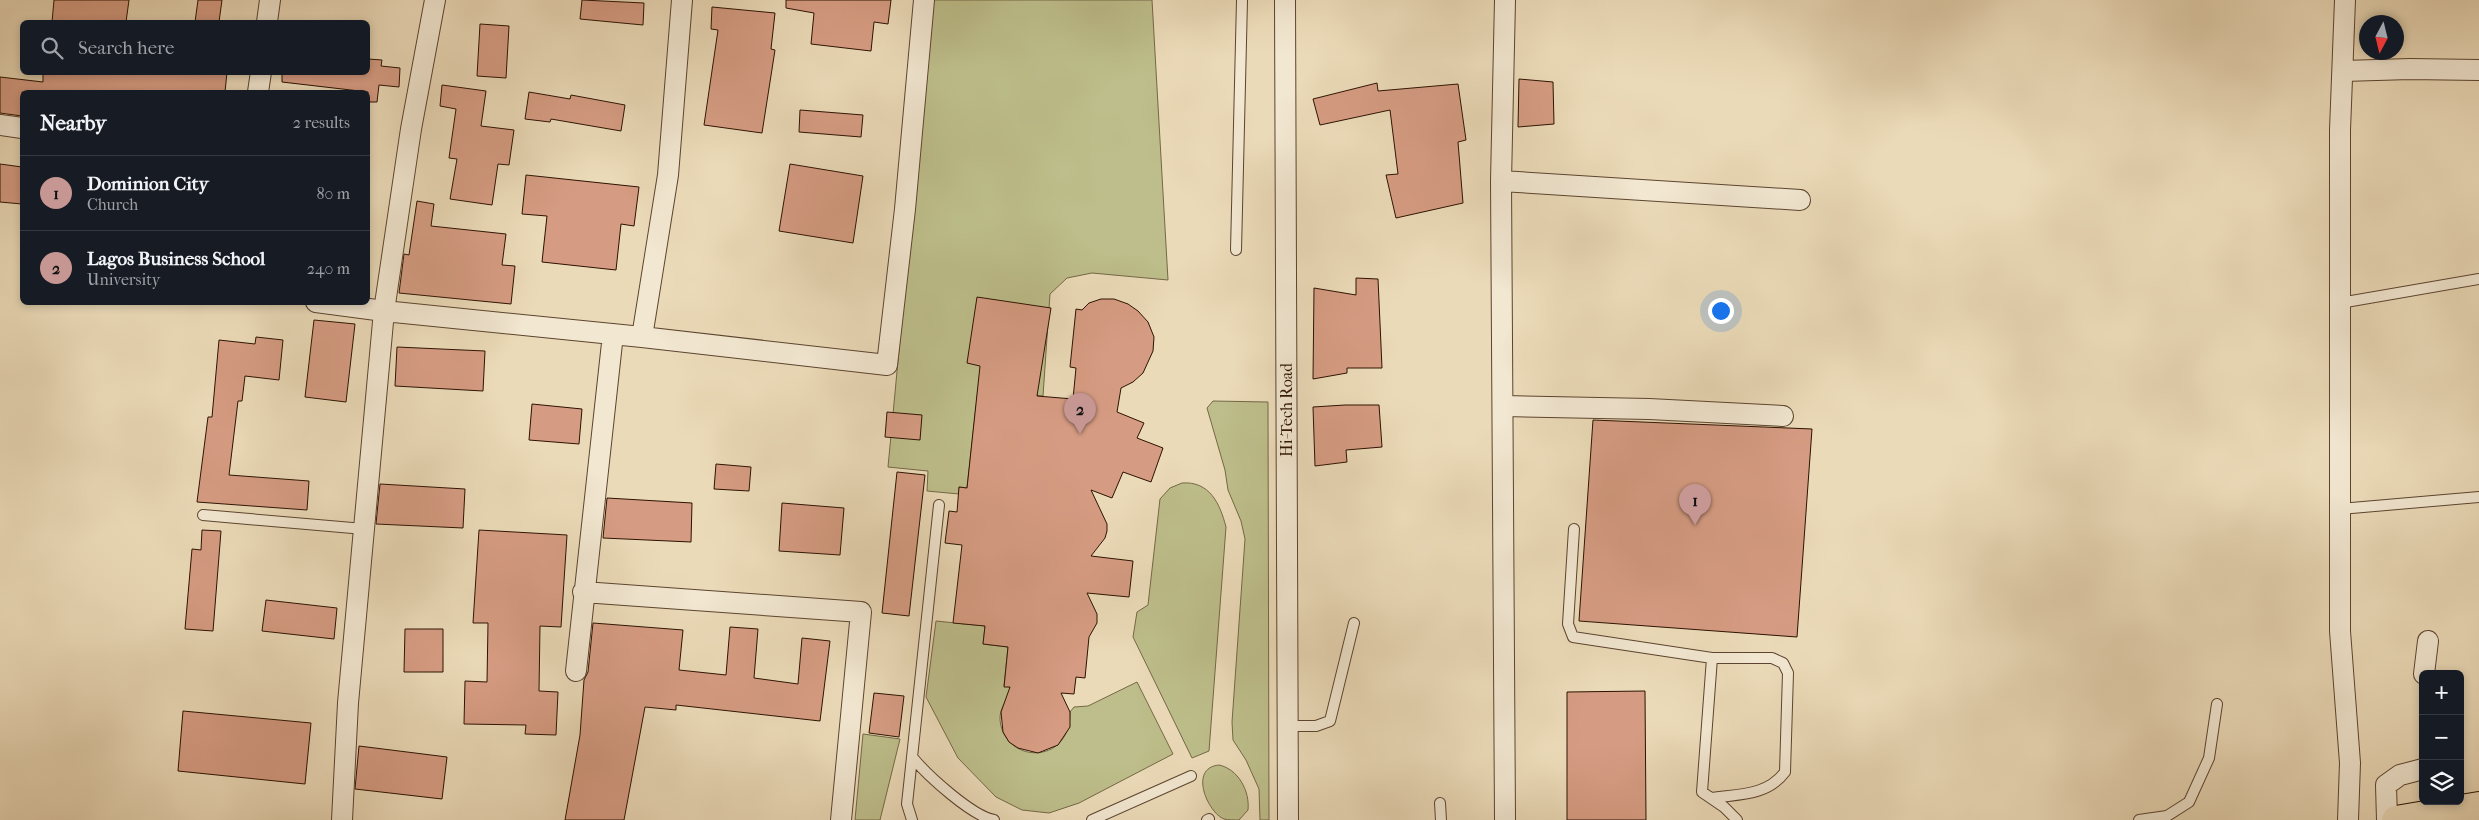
<!DOCTYPE html>
<meta charset="utf-8">
<style>
body{margin:0;font-family:"IM FELL French Canon",serif;background:#242831;color:#f1f3f6}
.controls{position:absolute;right:15px;bottom:15px;display:grid;overflow:hidden;border-radius:8px;box-shadow:0 2px 8px #0003}
.controls button{width:45px;height:45px;display:grid;place-items:center;padding:0;border:0;border-bottom:1px solid #363941;background:#171b24;color:#f1f3f6;font:25px sans-serif}
.compass{position:absolute;left:2359px;top:15px;width:45px;height:45px;border-radius:50%;background:#171b24;box-shadow:0 2px 8px #0003;rotate:187deg}
.you{position:absolute;left:1720px;top:310px;width:18px;height:18px;margin:-12px;border:4px solid #fff;border-radius:50%;background:#1a73e8;box-shadow:0 0 0 8px #1a73e833}
.badge{display:grid;place-items:center;width:32px;height:32px;border-radius:50%;background:#c59692;color:#111;font-size:16px;font-weight:700}
.pin{position:absolute;translate:-50% -41px;filter:drop-shadow(0 1px 2px #0008)}
.pin::after{content:'';position:absolute;top:26px;width:18px;height:15px;background:inherit;clip-path:polygon(0 0,100% 0,50% 100%)}
.list{margin:0;padding:0;list-style:none}
h2{display:flex;justify-content:space-between;align-items:center;height:65px;margin:0;padding:0 20px;font-size:21px}
h2 small{font-size:16px;font-weight:400;color:#9ea1a6}
.list li{display:grid;grid-template-columns:32px 1fr auto;gap:15px;align-items:center;box-sizing:border-box;height:75px;padding:0 20px;border-top:1px solid #363941}
.list b{display:block;font-size:19px;white-space:nowrap}
.list p{margin:0;font-size:16px;white-space:nowrap;color:#9ea1a6}
.list em{font-size:16px;font-style:normal;color:#9ea1a6}
.icon{flex:none;width:28px;height:28px;fill:none;stroke:currentColor;stroke-width:2;stroke-linecap:round;stroke-linejoin:round}
.map{position:relative;flex:none;width:2479px;height:820px;overflow:hidden}
.search{position:absolute;background:#171b24;box-shadow:0 2px 8px #0003;left:20px;top:20px;width:350px;height:55px;display:flex;align-items:center;gap:12px;box-sizing:border-box;padding:0 18px;border-radius:8px;color:#9ea1a6;font-size:19px}
.panel{position:absolute;background:#171b24;box-shadow:0 2px 8px #0003;left:20px;top:90px;width:350px;height:215px;border-radius:8px}
.map>svg:first-child{display:block}
.green{fill:#bdbe8b;stroke:#746846}
.building{fill:#d69c83;stroke:#2c1201}
.lines{fill:none;stroke-linecap:round;stroke-linejoin:round}
.service-casing{stroke:#5c442f;stroke-width:12}
.minor-casing{stroke:#5c442f;stroke-width:22}
.trunk-casing{stroke:#2c1201;stroke-width:30}
.service{stroke:#f2e7d1;stroke-width:10}
.minor{stroke:#f2e7d1;stroke-width:20}
.trunk{stroke:#ebdab8;stroke-width:28}
.labels{text-anchor:middle;dominant-baseline:central;stroke-width:5;stroke-linejoin:round;paint-order:stroke}
.street-label{font-size:16px;fill:#2c1201;stroke:#f2e7d1}
</style>
<div class="map">
<svg width="2479" height="820" viewBox="0 0 2479 820">
<rect width="100%" height="100%" fill="#ebdab8"/>
<filter id="stains"><feTurbulence type="fractalNoise" baseFrequency=".004" numOctaves="4"/><feColorMatrix values="0 0 0 0 .2 0 0 0 0 .09 0 0 0 0 .02 0 0 0 .5 -.17"/></filter>
<radialGradient id="worn" r=".72"><stop offset=".6" stop-color="#630" stop-opacity="0"/><stop offset="1" stop-color="#630" stop-opacity=".3"/></radialGradient>
<path class="green" d="M932 0H1152L1168 280 1092 273 1067 278 1050 294 1043 396 978 389 967 488 959 487V494L927 491 928 471 888 467Z
M1213 401 1268 402 1269 820H1260L1259 789 1246 760 1233 740 1232 722 1245 539 1241 521 1228 490 1225 470 1207 408Z
M1182 483C1210 481 1220 504 1226 527L1209 751 1192 758 1133 637 1137 612 1148 605 1160 499 1170 488Z
M936 621 985 626 983 644 1008 647 1004 686 1010 687C1009 699 999 708 1000 720 1004 764 1071 766 1070 712L1074 707 1088 706 1137 682 1173 754 1079 803 1049 813 1022 810 996 797 958 758 926 697Z
M863 734 900 739 880 820H855Z
M1219 765C1238 769 1250 791 1248 810L1239 820C1235 820 1228 820 1224 819 1208 813 1188 768 1219 765Z"/>
<path class="building" d="M54 0H129L126 22H52Z
M198 0H222L219 22H195Z
M582 0 644 3 643 25 580 19Z
M786 0H891L888 24 874 22 871 51 811 44 814 13 786 8Z
M712 7 775 13 771 49 775 50 762 133 704 125 718 30 711 29Z
M480 24 509 26 506 78 477 76Z
M368 59 382 60 381 66 400 68 399 87 379 85 377 102H368V92L282 82V72H368Z
M43 72H227L225 92H22V116L0 113V77L43 82Z
M1519 79 1553 82 1554 124 1518 127Z
M1377 83 1378 91 1458 84 1466 140 1458 142 1463 203 1396 218 1386 175 1398 174 1390 110 1320 125 1313 99Z
M442 85 486 91 481 126 514 130 509 165 498 164 492 205 450 199 457 159 449 158 456 109 440 106Z
M529 92 570 99 571 95 625 105 621 131 551 119 550 122 525 119Z
M800 110 863 115 861 137 799 132Z
M0 164 22 167V204L0 202Z
M790 164 863 176 853 243 779 231Z
M526 175 639 187 634 226 621 224 616 270 542 262 547 216 522 214Z
M417 201 434 204 431 226 506 234 502 265 515 266 511 304 399 293 404 254 409 255Z
M1356 278 1378 279 1382 368H1347V373L1313 379 1314 288 1356 295Z
M977 297 1051 308 1037 396 1073 399 1076 368 1070 367 1076 309 1082 310 1089 303 1101 299H1114L1128 304 1138 311 1148 322 1154 337 1153 351 1143 373 1133 382 1121 388 1117 412 1144 423 1137 438 1163 448 1151 482 1123 472 1112 498 1091 490 1107 524V531L1105 538 1091 556 1133 561 1129 597 1087 593 1097 614V623L1089 637 1085 678 1076 677 1074 694 1061 693 1070 712V727L1058 745 1038 753 1018 748 1009 742 1003 732 1001 712 1010 687H1004L1008 647 983 644 985 626 953 623 962 545 945 543 949 511 957 512 959 487 967 488 980 366 967 363Z
M314 320 355 324 346 402 305 397Z
M256 337 283 340 279 380 245 376 242 401H238L229 475 309 481 307 510 197 502 208 417H212L219 340 255 344Z
M397 347 485 351 483 391 395 386Z
M532 404 582 409 579 444 529 440Z
M1345 405H1379L1382 447 1346 450 1347 462 1315 466 1313 407Z
M887 412 922 415 920 440 885 437Z
M1593 420 1812 429 1797 637 1579 621Z
M716 464 751 467 749 491 714 489Z
M897 472 925 475 909 616 882 613Z
M380 484 465 489 463 528 376 524Z
M607 498 692 503 691 542 603 538Z
M782 503 844 508 840 555 779 551Z
M202 530 221 531 213 631 185 629 192 549 201 550Z
M479 530 567 535 561 627 540 626 539 691 558 692 556 735 525 734 526 725 464 724 465 681 487 682 488 623H473Z
M266 600 337 608 334 639 262 631Z
M593 623 683 630 679 670 726 675 730 627 758 629 754 678 798 684 802 638 830 641 820 721 676 705V710L645 707 624 820H565L580 735 584 680 588 672Z
M405 629H443V672H404Z
M1645 691 1646 820H1567V692Z
M874 693 904 696 899 737 869 733Z
M183 711 311 723 305 784 178 771Z
M359 746 447 757 442 799 355 789Z"/>
<g class="lines">
<g class="service-casing">
<path id="service" d="M1236 250 1242 0
M2340 303 2479 279
M2340 509 2479 497
M203 515 364 529
M1574 529 1568 624 1573 637 1712 658
M1288 726H1316L1330 721 1354 623
M913 758C928 776 972 816 994 820
M1711 798C1739 794 1767 796 1785 772L1788 673 1783 663 1772 658H1712L1702 792 1724 807 1737 820
M1440 803 1441 820
M912 820 907 804 939 505
M1092 820 1191 776
M1207 820 1209 819
M2139 820 2167 816 2189 802 2209 758 2217 704"/>
</g>
<g class="minor-casing">
<path id="minor" d="M1285 0 1288 820
M1505 0 1501 181 1505 820
M2345 0 2340 130V631L2350 763 2348 820
M267 22 270 0
M2343 71 2410 69 2479 70
M258 92 261 72
M0 125 22 128
M1501 181 1800 200
M316 302 384 311 642 337 887 365 905 209 924 0
M642 337 668 175 682 0
M1504 406 1649 409 1783 416
M583 592 861 612 841 820
M576 671 613 334
M2424 674 2428 641
M342 820 348 703 384 311 411 129 435 0
M2387 820 2386 785 2400 775 2423 769"/>
</g>
<g class="trunk-casing">
<path id="trunk" d="M2396 820 2479 806"/>
</g>
<use href="#service" class="service"/>
<use href="#minor" class="minor"/>
<use href="#trunk" class="trunk"/>
</g>
<g class="labels">
<g class="street-label">
<text transform="translate(1286 410) rotate(-90)">Hi-Tech Road</text>
</g>
</g>
<rect width="100%" height="100%" filter="url(#stains)"/>
<rect width="100%" height="100%" fill="url(#worn)"/>
</svg>
<div class="controls">
<button>+</button>
<button>−</button>
<button><svg class="icon" aria-label="layers" viewBox="0 0 24 24"><path d="M12 4l9 5-9 5-9-5zM3 14l9 5 9-5"/></svg></button>
</div>
<svg class="compass" viewBox="-18 -18 36 36"><path d="M0-13l5 13h-10z" fill="#e53935"/><path d="M0 13l5-13h-10z" fill="#9ea1a6"/></svg>
<div class="you"></div>
<div class="pin badge" style="left:1695px;top:525px">1</div>
<div class="pin badge" style="left:1080px;top:434px">2</div>
<div class="search"><svg class="icon" aria-label="search" viewBox="0 0 24 24"><circle cx="10" cy="10" r="6"/><path d="M15 15l6 6"/></svg>Search here</div>
<section class="panel">
<h2>Nearby<small>2 results</small></h2>
<ul class="list">
<li><span class="badge">1</span><div><b>Dominion City</b><p>Church</p></div><em>80 m</em></li>
<li><span class="badge">2</span><div><b>Lagos Business School</b><p>University</p></div><em>240 m</em></li>
</ul>
</section>
</div>
